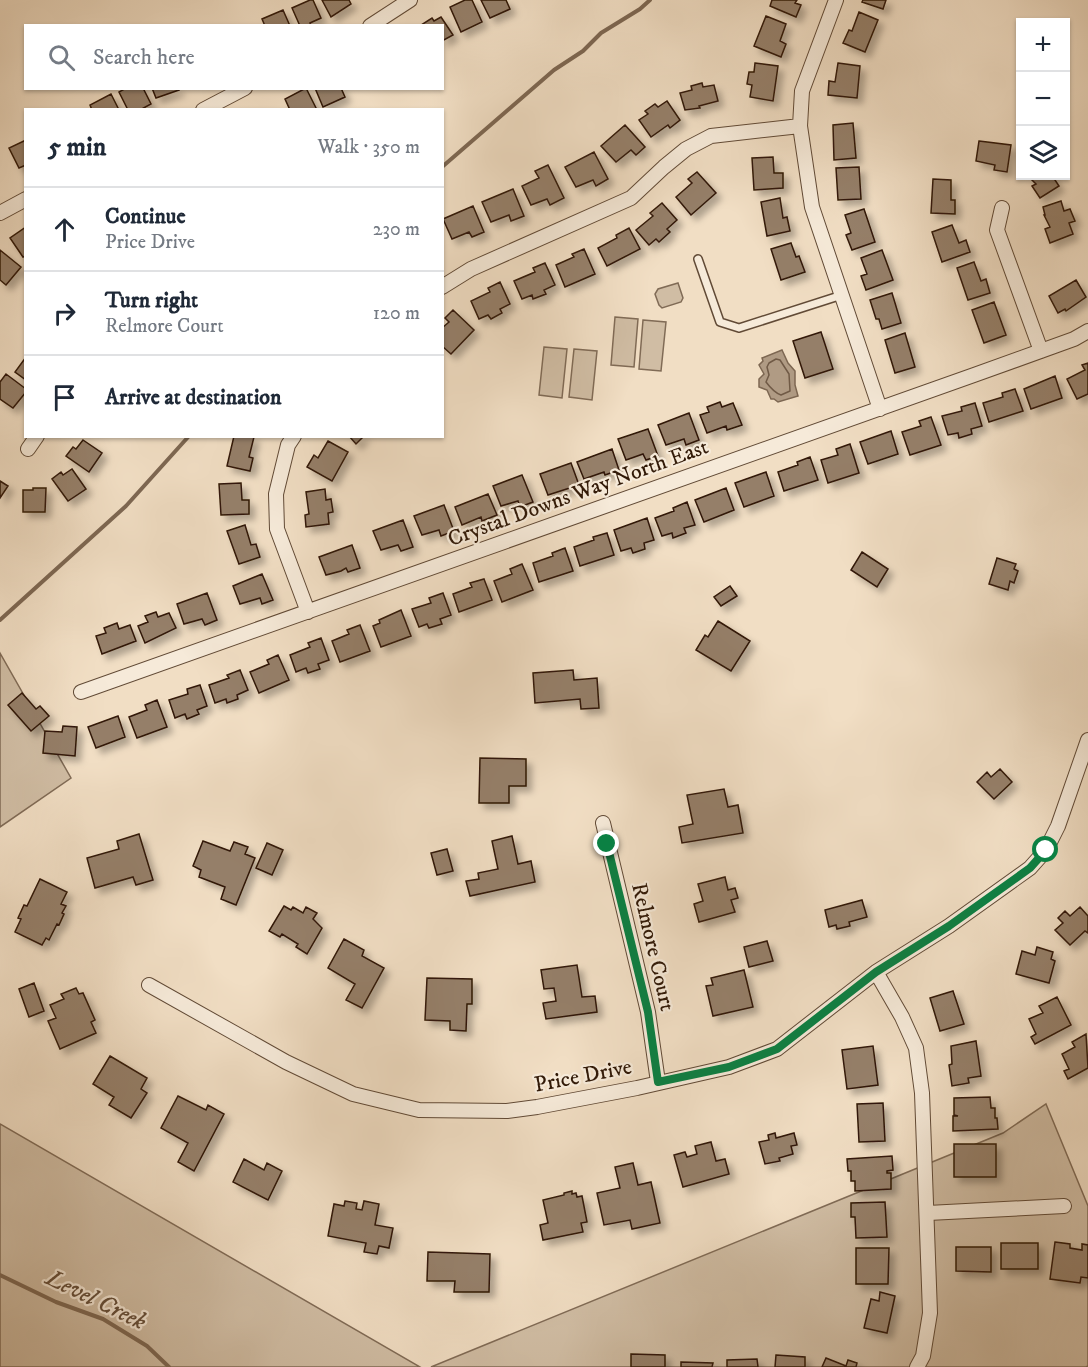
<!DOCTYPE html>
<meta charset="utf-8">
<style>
body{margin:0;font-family:"IM FELL DW Pica",serif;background:#f6f6f7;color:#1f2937}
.controls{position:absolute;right:18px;top:18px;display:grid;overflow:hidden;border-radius:0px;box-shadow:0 2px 4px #0004}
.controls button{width:54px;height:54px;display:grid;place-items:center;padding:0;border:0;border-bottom:2px solid #e0e1e3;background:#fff;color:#1f2937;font:30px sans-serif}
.stop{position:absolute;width:18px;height:18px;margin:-14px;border:4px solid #0b8043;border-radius:50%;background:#fff}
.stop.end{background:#0b8043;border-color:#fff;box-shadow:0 2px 6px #0008}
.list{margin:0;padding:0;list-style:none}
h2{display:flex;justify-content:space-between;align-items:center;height:78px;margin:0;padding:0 24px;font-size:26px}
h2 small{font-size:20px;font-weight:400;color:#747a83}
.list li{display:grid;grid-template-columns:39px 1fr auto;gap:18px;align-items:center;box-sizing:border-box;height:84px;padding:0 24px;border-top:2px solid #e0e1e3}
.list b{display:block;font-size:22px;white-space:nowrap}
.list p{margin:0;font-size:20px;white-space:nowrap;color:#747a83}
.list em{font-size:20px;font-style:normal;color:#747a83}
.icon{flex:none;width:33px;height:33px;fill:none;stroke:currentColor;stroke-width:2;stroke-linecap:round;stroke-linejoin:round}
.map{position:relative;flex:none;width:1088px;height:1367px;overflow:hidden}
.search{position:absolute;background:#fff;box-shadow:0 2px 4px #0004;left:24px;top:24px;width:420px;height:66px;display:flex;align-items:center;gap:15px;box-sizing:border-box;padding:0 21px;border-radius:0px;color:#747a83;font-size:22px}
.panel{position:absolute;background:#fff;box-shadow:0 2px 4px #0004;left:24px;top:108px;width:420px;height:330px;border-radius:0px}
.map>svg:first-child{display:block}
.green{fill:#d0bda4;stroke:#806b56;stroke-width:1.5}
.water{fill:#b09b84;stroke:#7d6752;stroke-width:1.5}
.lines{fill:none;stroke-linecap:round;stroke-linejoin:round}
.shore{stroke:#705a46;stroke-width:1.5}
.stream{stroke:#7d6752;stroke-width:4}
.building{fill:#957f69;stroke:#311907;stroke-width:1.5;filter:url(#shadow)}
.lane-casing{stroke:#614a36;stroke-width:10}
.street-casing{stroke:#614a36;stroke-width:16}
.lane{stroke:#f6ead9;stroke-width:7}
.street{stroke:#f6ead9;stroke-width:14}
.route{stroke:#0b8043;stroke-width:8}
.labels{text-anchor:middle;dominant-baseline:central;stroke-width:4.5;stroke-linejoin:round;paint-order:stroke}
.street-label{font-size:22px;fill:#311907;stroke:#f6ead9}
.water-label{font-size:24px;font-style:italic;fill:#644d39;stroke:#f6ead9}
</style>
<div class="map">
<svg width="1088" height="1367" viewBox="0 0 1088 1367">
<defs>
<filter id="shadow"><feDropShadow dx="5.5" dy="5.5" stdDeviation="3" flood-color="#0004"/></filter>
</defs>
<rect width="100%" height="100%" fill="#f1dec4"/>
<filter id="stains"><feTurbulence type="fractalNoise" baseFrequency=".00333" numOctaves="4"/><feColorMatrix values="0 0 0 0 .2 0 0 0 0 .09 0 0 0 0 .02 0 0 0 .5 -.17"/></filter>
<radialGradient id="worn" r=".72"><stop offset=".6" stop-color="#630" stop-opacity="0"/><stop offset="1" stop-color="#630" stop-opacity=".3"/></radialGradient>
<path class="green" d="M678 283 683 298 681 302 662 308 659 305 655 294 658 289Z
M615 317 638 319 634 367 611 365Z
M643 320 666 322 661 371 639 369Z
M544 347 567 349 562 398 539 395Z
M574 349 597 351 592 400 569 397Z
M0 653 71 778 0 827Z
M1046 1104 1088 1206V1366L1086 1367H431L1003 1133Z
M0 1124 420 1367H0Z"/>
<path class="water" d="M782 350 788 363 795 371V385L798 396 778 402 774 399H771L767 390 759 387V379L764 374 759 365 763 361 762 358Z"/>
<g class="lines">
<path class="shore" d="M776 359 780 360 789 374 790 391 781 395C775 393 769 386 766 382L769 375 767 367 769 363Z"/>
<path class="stream" d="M442 167 554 70 583 51 601 33 640 9 650 0
M0 620 126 506 189 436
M0 1275 56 1302 103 1319 147 1346 169 1367"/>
</g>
<path class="building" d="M310 0H313L321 18 310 23 311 26H300L292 8Z
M322 0H349L351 4 331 17Z
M465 0H472L482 22 461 32 450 7Z
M481 0H506L510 9 490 18Z
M772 0H797L795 3 801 5 796 17 770 6Z
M863 0H886L883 9 862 2Z
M283 10 290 26H265L262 19Z
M859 12 878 20 865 52 843 43 849 30 852 31Z
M766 16 786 24 780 41 786 44 781 57 754 46Z
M441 17 453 35 442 41V26L421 25 432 18 434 21Z
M755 63 778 66 773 101 750 97 752 85 747 84 749 72H754Z
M838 63 860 66 857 98 828 95 829 81 835 82Z
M702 83 703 87 714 85 718 101 699 106 700 108 685 110 680 93 692 90 691 86Z
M126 88H143L151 104 140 110H128L119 92Z
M152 88H178L179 90 156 98Z
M306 88 317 110H290L285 99Z
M315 88H341L345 97 323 107Z
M111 94 119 110H92L90 105Z
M667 101 680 120 670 128 668 125 651 137 639 120 648 114 645 111 655 104 658 107Z
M853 123 856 158 834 160 833 125Z
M625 125 645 147 636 155 631 150 616 162 601 146Z
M26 140V165L19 168 9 148Z
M979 141 1011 145 1007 172 994 170 995 165 976 161Z
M594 152 608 179 596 186 593 180 576 187 565 167Z
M773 157 774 173H783V188L754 190 752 158Z
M548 165 564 198 550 205 547 199 531 205 522 186 539 178 535 171Z
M859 167 861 199 838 200 836 168Z
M697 172 716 193 691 215 676 197 692 183 688 179Z
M1028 176H1055L1053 177 1059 186 1040 198 1032 186 1036 184Z
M933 179 951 180V200H955V214L931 213Z
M513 189 524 216 511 221 509 215 491 222 482 202Z
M780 198 783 218 787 217 790 231 767 236 761 202Z
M1061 201 1064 211 1070 209 1075 221 1069 223 1073 234 1050 243 1045 229 1050 227 1044 215H1045L1043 207Z
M662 203 677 220 667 229 670 232 659 242 656 239 649 245 636 230 653 216 650 213Z
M473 206 484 232 472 237 469 232 452 239 443 219Z
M864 209 875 242 852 250 846 235 851 233 845 215Z
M952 225 959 243 966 240 970 252 942 262 932 232Z
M26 227V256L23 257 10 238Z
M629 228 640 249 607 266 598 248 617 238 616 235Z
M791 243 796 257 799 256 805 272 781 280 771 249Z
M584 249 595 274 565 287 556 265 574 257 572 254Z
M0 250 21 267 6 285 0 280Z
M882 250 893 280 866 290 861 276 867 274 861 258Z
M974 262 981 281 986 279 990 293 968 300 957 268Z
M545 263 555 285 544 290 546 294 533 299 532 295 522 299 514 281 535 272 533 268Z
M1076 280 1086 297 1066 311 1065 309 1058 313 1049 296Z
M500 282 510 304 500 309 502 313 491 319 488 315 479 319 471 301 490 292 488 288Z
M892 293 901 323 882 329 879 319H876L870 300Z
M994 302 1006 335 984 343 972 310Z
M453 310 474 330 451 354 442 346V328L449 322 445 318Z
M821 332 833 369 805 378 793 341Z
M905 333 915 367 895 373 885 340Z
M26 357V380L15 372Z
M1088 363V394L1077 399 1067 379 1085 370 1082 365Z
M6 374 26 389V392L13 408 0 399V382Z
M1055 376 1062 398 1031 409 1024 389Z
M1015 389 1023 411 989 422 983 403 1003 397 1002 393Z
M720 402 722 407 733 403 742 425 727 430 726 426 707 433 700 415 709 412 707 407Z
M975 403 982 426 971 429 972 434 959 438 958 433 948 435 942 416 962 411 961 407Z
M689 413 699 440 686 445 684 439 666 445 658 425Z
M931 417 941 445 910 455 902 432 921 426 919 421Z
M648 429 658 456 646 460 643 454 626 460 618 439Z
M891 431 898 454 868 464 860 442Z
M234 436 254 437 249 457 253 458 250 471 227 466Z
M349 436H364L356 444Z
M83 440 102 453 89 472 66 456 73 447 76 449Z
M328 441 348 452 332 481 307 467 314 455 318 458Z
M850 444 859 473 828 483 821 460 838 455 836 449Z
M612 449 619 470 605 475 604 472 584 479 577 462Z
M810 457 818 480 784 491 778 472 798 465 797 462Z
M571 463 579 485 548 495 540 474Z
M72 469 86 489 68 501 52 479 61 472 63 475Z
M766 472 774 496 744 507 735 483Z
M522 475 533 502 520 507 518 501 501 506 493 486Z
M0 481 8 486 0 498Z
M241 483 242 500H249V514L221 515 219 484Z
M33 488H46L45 512H23V490H33Z
M726 488 734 510 704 522 695 500Z
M325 489 326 500 331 499 333 512 328 513 329 524 306 527 305 515 309 514 306 492Z
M488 494 497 515 482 521 481 517 462 525 455 507Z
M687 502 695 525 684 528 686 533 673 538 672 533 662 536 655 518 674 511 673 508Z
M444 505 454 531 441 536 439 530 422 535 414 516Z
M647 518 654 540 644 543 645 549 633 553 631 548 621 551 614 530Z
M403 520 413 547 401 551 398 545 381 550 373 531Z
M245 525 251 545 256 544 260 557 239 564 227 531Z
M607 533 614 555 580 566 574 547 594 540 593 537Z
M352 545 360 568 348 572 346 568 341 571 326 575 319 557Z
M565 548 573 571 539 582 533 563 553 556 552 553Z
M862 552 888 569 877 587 851 570Z
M997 558 1016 564 1014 569 1018 571 1014 583 1010 581 1008 590 989 584Z
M522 564 533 590 502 602 494 581 512 574 510 569Z
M262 574 273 600 262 604 260 598 240 604 233 586Z
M484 579 492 600 459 612 453 594 472 587 470 583Z
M730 586 737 596 721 606 714 597Z
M207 593 217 620 205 625 202 619 184 624 177 604Z
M443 593 451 615 440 619 442 624 429 628 427 624 419 627 412 609 431 603 429 598Z
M401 610 411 636 381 647 373 626 380 623 379 620Z
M156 612 158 617 169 613 176 628 145 643 138 626 148 622 145 616Z
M718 621 750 641 731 671 696 650 705 635 708 637Z
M117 623 119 629 130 625 136 641 102 654 96 636 106 633 104 628Z
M360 625 370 651 340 662 332 641 349 634 347 630Z
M321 638 329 660 318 664 320 669 308 673 306 668 296 672 290 655 310 647 308 643Z
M278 655 289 680 259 693 250 672 269 664 267 660Z
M240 670 248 690 237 695 238 699 227 703 226 699 215 703 209 685 229 678 227 675Z
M573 670 574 680 597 678 599 708 581 709 580 699 535 703 533 673Z
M200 685 207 706 197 710 199 714 187 719 185 714 175 718 169 700 188 694 187 689Z
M22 693 36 709 40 706 49 716 31 731 8 705Z
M157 700 167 727 137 738 129 717 147 710 145 705Z
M118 716 125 737 96 748 88 727Z
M63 726 77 727 75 756 43 753 45 731 62 732Z
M480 758 526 759V786H509V803H479Z
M1000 769 1012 782 994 799 977 782 987 772 991 777Z
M724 789 728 807 738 805 743 833 682 843 679 827 693 824 687 795Z
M139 834 153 880 136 885 133 877 95 888 87 858 119 849 117 841Z
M512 836 518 864 531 861 535 882 470 896 466 881 479 879 478 873 498 869 492 841Z
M203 841 230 851 234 842 248 847 245 854 255 858 236 905 221 899 225 887 199 877 201 870 193 866Z
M267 843 283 850 272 875 256 868Z
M447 849 453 871 437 875 431 853Z
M725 877 728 890 735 888 738 898 731 900 735 912 699 922 694 904 703 901 698 884Z
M40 879 67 892 61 904 66 906 62 913 64 914 59 925 57 924 49 940 46 938 42 945 15 932 21 919 18 918 24 905 27 906Z
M862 900 867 917 849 922 850 926 837 929 836 925 829 927 825 910Z
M284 906 291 910 293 907 303 913 306 907 317 913 313 919 322 928 307 954 296 947 298 944 282 934 280 937 269 931Z
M1080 907 1088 916V933L1085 931 1070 945 1055 930 1063 923 1058 918 1065 911 1070 916Z
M344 939 364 950 362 956 384 968 362 1008 346 1000 355 984 328 968Z
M767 941 773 961 749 967 744 947Z
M1037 947 1053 952 1051 959 1055 961 1049 983 1016 974 1022 951 1035 955Z
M577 965 582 997 595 996 597 1012 546 1019 543 1003 556 1001 554 988 544 989 541 970Z
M744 970 753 1007 713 1016 706 986 713 985 711 978Z
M427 978 472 979V1004H467L466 1031 450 1030V1021L425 1020Z
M34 983 44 1011 29 1017 19 989Z
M76 988 79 994 83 993 95 1020 91 1022 96 1033 60 1049 48 1021 56 1018 50 1005 64 999 61 994Z
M953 991 964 1024 940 1031 930 998Z
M1057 997 1071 1025 1035 1044 1031 1037 1036 1034 1029 1019 1043 1013 1039 1006Z
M1086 1034 1088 1068 1068 1079 1064 1071 1069 1069 1062 1054 1075 1047 1072 1042Z
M976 1041 981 1076 968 1078 969 1083 952 1086 949 1065 952 1064 951 1046Z
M873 1046 878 1085 847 1089 842 1050Z
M110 1056 147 1078 141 1089 147 1093 131 1118 109 1105 114 1097 93 1084Z
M178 1096 206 1110 208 1105 224 1114 194 1171 178 1162 188 1143 161 1128Z
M990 1097 991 1108H995V1118H997L998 1129 953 1131V1116H958L954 1115V1098Z
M883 1103 885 1141 859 1142 857 1104Z
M775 1133 776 1138 794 1133 797 1145 791 1146 793 1154 779 1158 780 1161 765 1164 759 1142 769 1140 768 1135Z
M711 1142 716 1161 725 1159 729 1174 683 1187 674 1155 685 1152 687 1157 697 1154 695 1146Z
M954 1144H996V1177H954Z
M892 1156 893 1170 887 1171V1173H891V1189L855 1191V1181H851V1171H848L847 1159Z
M244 1159 264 1170 267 1163 282 1171 268 1200 233 1182Z
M633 1163 638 1185 651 1182 660 1223 632 1229 630 1220 604 1225 597 1193 620 1188 615 1167Z
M572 1191V1194L576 1193 577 1197 582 1196 587 1222 581 1223 583 1232 543 1240 540 1225 548 1223 543 1200 564 1195V1193Z
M345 1201 357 1203 356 1209 362 1210 364 1201 379 1204 375 1225 393 1228 389 1248 379 1246 377 1254 364 1252 366 1243 328 1236 334 1204 344 1206Z
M885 1202 887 1237 856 1238 855 1217H851V1203Z
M1055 1242 1070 1244V1248L1082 1250V1244L1088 1245V1278L1081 1277 1080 1283 1050 1279Z
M1001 1243H1038V1269H1001Z
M956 1247H991V1272L956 1271Z
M856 1248H889L888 1284H856Z
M428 1252 490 1254 489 1292H454L455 1281H427Z
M880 1292 895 1296 887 1333 864 1328 871 1299 879 1301Z
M631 1354 665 1355V1367H631Z
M776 1355 805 1357V1367H775Z
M826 1358 846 1366 848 1360 857 1363 856 1367H822Z
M757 1359 758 1367H727V1360Z
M681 1362 713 1363 712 1367H681Z"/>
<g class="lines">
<g class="lane-casing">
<path id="lane" d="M698 259 720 322 739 328 842 295"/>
</g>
<g class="street-casing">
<path id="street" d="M836 0 802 91 800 126 812 207 880 409
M370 26 410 0
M203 110 245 88
M1002 208 997 230 1041 351
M0 213 26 199
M442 287 471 269 631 198 664 167 686 149 711 136 800 126
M294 436 288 445 276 494 277 529 308 612
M28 449 37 436
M81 692 974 375 1074 339 1088 331
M603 823 648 1012 658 1082
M876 972 902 1017 916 1048 922 1093 930 1313 923 1356 917 1367
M149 985 286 1062 353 1094 419 1110 507 1111 537 1107 637 1088 729 1067 777 1049 876 972 949 926 1030 868 1046 850 1058 826 1088 740
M928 1213 1064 1206"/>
</g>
<use href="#lane" class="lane"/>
<use href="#street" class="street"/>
</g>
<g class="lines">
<path class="route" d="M607 844 648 1012 658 1082 729 1067 777 1049 876 972 949 926 1030 868 1046 850"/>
</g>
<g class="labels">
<g class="street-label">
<text transform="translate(578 493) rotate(-20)">Crystal Downs Way North East</text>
<text transform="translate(653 947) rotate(77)">Relmore Court</text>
<text transform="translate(583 1076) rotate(-11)">Price Drive</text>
</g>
<g class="water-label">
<text transform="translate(96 1300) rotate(26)">Level Creek</text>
</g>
</g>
<rect width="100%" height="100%" filter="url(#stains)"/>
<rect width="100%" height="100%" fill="url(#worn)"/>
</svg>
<div class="controls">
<button>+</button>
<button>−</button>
<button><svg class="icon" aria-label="layers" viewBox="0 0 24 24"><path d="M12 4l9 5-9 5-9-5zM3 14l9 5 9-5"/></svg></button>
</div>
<div class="stop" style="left:1046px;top:850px"></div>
<div class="stop end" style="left:607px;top:844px"></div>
<div class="search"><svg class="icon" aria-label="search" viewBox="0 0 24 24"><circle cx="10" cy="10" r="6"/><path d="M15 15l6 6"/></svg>Search here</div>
<section class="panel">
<h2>5 min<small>Walk · 350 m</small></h2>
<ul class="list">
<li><svg class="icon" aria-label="ahead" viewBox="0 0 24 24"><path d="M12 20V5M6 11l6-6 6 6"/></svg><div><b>Continue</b><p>Price Drive</p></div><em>230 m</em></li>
<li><svg class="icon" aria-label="right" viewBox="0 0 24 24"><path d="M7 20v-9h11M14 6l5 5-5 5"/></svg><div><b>Turn right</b><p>Relmore Court</p></div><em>120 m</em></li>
<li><svg class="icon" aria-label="arrive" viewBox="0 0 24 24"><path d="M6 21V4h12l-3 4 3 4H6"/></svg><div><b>Arrive at destination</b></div></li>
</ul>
</section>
</div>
